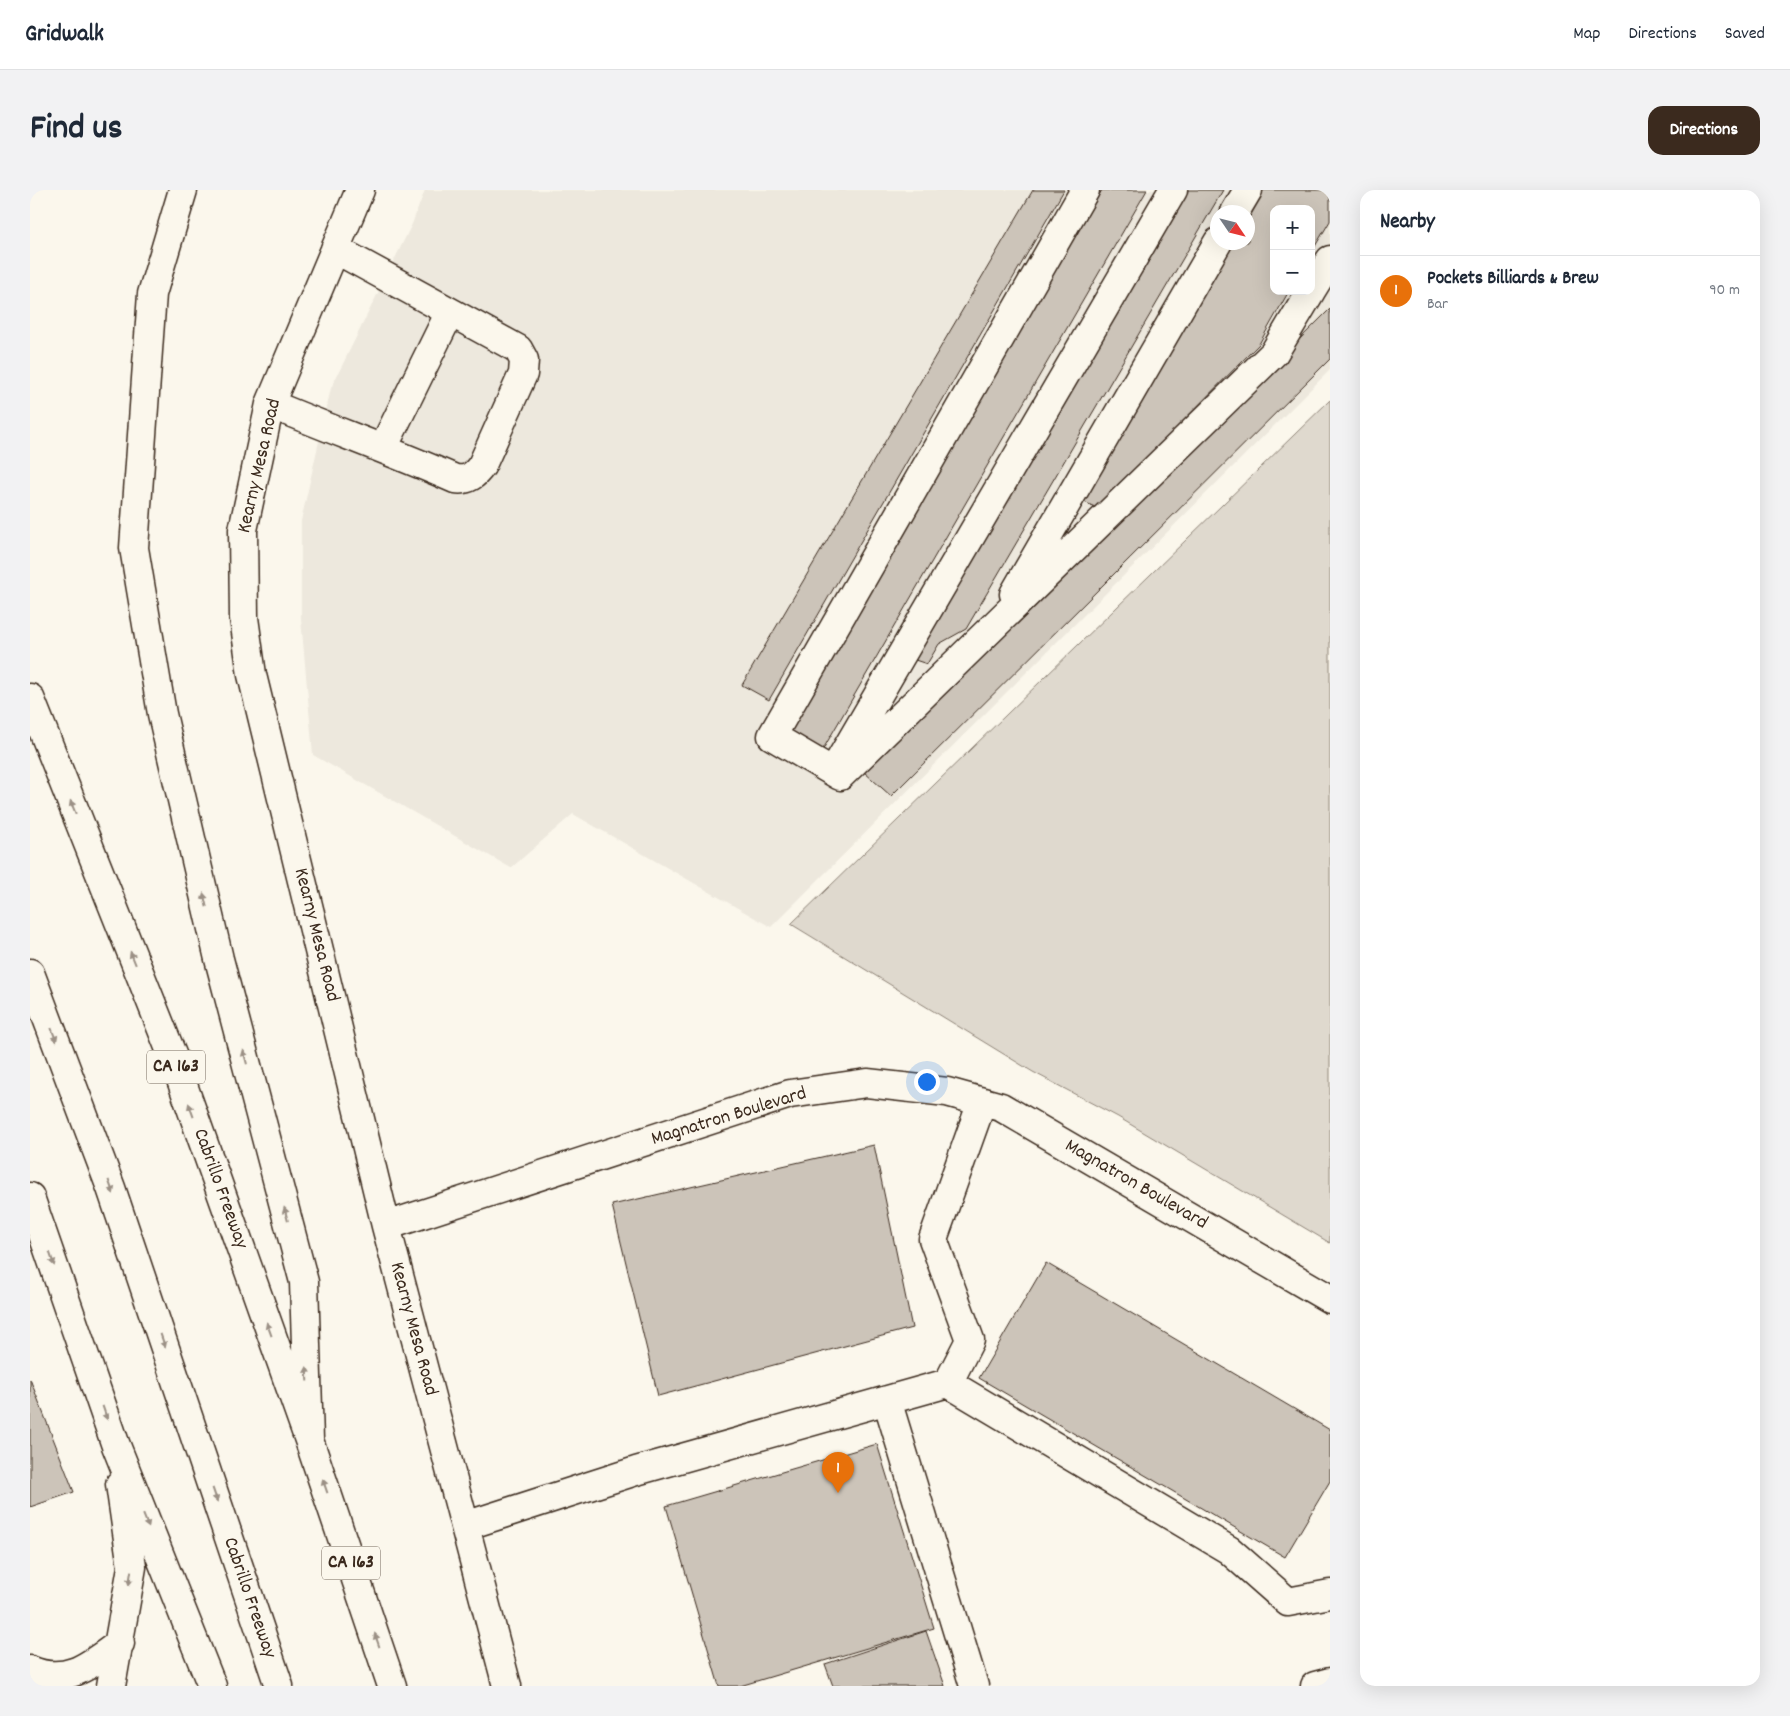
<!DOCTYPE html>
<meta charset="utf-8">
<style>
body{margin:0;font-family:Dekko,sans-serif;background:#f2f2f3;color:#1f2937}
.controls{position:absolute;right:15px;top:15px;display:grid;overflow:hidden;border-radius:10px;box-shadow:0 5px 20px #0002}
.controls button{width:45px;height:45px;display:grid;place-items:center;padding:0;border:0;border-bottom:1px solid #e0e1e3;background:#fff;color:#1f2937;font:25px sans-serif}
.compass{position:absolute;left:1180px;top:15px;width:45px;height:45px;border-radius:50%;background:#fff;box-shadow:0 5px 20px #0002;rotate:125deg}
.you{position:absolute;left:896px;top:891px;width:18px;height:18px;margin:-12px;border:4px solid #fff;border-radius:50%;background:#1a73e8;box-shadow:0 0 0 8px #1a73e833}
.badge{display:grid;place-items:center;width:32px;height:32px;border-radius:50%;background:#3b2a1e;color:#fff;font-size:16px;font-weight:700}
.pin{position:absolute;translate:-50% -41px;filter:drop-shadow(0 1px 2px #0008)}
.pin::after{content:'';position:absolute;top:26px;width:18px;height:15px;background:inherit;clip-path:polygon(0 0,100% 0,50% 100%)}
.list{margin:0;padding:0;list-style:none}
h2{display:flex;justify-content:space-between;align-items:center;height:65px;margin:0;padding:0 20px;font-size:21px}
h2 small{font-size:16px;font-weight:400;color:#747a83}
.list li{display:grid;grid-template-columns:32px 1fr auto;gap:15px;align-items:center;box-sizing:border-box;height:70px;padding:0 20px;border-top:1px solid #e0e1e3}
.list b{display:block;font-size:19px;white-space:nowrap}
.list p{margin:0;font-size:16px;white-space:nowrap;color:#747a83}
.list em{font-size:16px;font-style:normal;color:#747a83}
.map{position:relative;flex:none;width:1300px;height:1496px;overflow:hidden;border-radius:15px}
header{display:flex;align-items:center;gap:30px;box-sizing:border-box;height:70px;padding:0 25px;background:#fff;border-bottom:1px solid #e0e1e3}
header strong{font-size:24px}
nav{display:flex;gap:28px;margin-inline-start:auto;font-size:18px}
.intro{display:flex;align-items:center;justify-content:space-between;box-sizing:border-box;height:120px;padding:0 30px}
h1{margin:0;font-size:35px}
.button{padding:12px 22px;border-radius:15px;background:#3b2a1e;color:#fff;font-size:18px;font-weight:700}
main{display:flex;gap:30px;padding:0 30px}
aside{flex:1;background:#fff;border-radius:15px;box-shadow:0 5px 20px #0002}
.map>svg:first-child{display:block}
.built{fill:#ede8dd;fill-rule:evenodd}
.green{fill:#dfd9ce;stroke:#8d8276}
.building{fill:#ccc4b9;stroke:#3b2a1e}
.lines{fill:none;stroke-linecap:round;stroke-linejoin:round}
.minor-casing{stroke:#3b2a1e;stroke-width:31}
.highway-casing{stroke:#3b2a1e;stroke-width:31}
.minor{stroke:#fbf7ec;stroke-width:28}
.highway{stroke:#fbf7ec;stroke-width:28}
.oneway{fill:#9b9085}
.labels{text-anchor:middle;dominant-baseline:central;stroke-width:4;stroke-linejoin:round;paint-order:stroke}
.shield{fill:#fbf7ec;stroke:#75685c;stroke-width:1}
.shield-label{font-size:19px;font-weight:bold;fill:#3b2a1e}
.street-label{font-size:20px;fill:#3b2a1e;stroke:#fbf7ec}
</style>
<header>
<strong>Gridwalk</strong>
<nav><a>Map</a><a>Directions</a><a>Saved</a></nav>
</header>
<div class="intro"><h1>Find us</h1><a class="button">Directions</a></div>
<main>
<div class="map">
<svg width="1300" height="1496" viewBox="0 0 1300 1496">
<rect width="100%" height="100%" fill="#fbf7ec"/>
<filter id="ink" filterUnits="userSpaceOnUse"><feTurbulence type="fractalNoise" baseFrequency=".02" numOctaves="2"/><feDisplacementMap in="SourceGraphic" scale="10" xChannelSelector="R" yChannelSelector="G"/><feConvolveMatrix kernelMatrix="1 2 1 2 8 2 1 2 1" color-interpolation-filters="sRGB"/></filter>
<g filter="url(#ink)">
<path class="built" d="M395 0H1300V180L741 737 543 624 481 678 283 565 271 429V331L301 198 382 34ZM1244 19H1281V101H1244ZM1188 22H1218V52H1188Z"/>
<path class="green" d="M1300 210V1053L1088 927 1003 882 761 734Z"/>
<path class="building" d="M1003 0H1034L739 510 712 495Z
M1072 0H1117L792 561 757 542Z
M1152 0H1193L936 439 909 454 897 474 882 469Z
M1230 0H1300V31L1281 63V19H1244V101H1259L1229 154 1067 318 1048 309 1199 52H1218V22Z
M1300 119V169L861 606 834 582Z
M844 955 882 1138 628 1206 582 1015Z
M1016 1073 1300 1240V1291L1255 1367 949 1188Z
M0 1189 44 1302 0 1317Z
M847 1254 904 1438 710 1496H689L636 1316Z
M896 1441 915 1496H803L795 1474Z"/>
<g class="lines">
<g class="minor-casing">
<path id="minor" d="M330 0 240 214 213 340 214 428 222 485 356 1036 477 1496
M1055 0 742 546 810 586 1244 163 1281 101
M1205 22 1218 0
M1281 101 1300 70
M240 214C302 240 364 262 425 289 438 291 445 285 452 275L493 184 494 170 488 159 305 59
M353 258 420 122
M984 404 1188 52
M806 577 1143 0
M356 1036 760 904 837 893 917 902 971 917 1300 1109
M918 1193 940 1150 903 1049 952 912
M857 1210 944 1496
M435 1336 606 1281 918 1193 1199 1360 1258 1412 1300 1404
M1285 1496 1300 1492"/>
</g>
<g class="highway-casing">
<path id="highway" d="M153 0 122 104 104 358 132 524 189 769 274 1092 279 1250
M0 508 143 867 279 1250 362 1496
M0 783 81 998 249 1496
M0 1007 85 1253 182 1496
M0 1480C37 1496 61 1474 90 1453
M81 1496 102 1377 90 1294"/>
</g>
<use href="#minor" class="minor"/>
<use href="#highway" class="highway"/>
</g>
<defs><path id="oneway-solid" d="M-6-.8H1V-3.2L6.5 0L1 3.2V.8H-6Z" transform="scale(1.25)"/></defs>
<g class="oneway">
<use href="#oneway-solid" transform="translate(43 617) rotate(-112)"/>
<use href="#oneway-solid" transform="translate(175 710) rotate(-103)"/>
<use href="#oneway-solid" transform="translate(103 768) rotate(-112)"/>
<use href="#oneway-solid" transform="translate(24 845) rotate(69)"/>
<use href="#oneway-solid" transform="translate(215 867) rotate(-105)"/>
<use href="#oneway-solid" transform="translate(161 920) rotate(-110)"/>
<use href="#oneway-solid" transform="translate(81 997) rotate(70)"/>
<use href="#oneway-solid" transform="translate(256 1024) rotate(-105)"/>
<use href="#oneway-solid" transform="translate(22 1069) rotate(71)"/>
<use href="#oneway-solid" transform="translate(239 1139) rotate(-110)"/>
<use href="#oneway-solid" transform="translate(133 1151) rotate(71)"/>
<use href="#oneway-solid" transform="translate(277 1184) rotate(-92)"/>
<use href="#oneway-solid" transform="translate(75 1223) rotate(71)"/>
<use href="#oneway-solid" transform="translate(295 1296) rotate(-109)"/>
<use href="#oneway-solid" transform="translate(185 1305) rotate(71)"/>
<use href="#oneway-solid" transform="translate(116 1331) rotate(68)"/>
<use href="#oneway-solid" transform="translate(100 1388) rotate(99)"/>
<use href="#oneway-solid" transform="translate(347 1450) rotate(-109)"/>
</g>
</g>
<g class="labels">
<g class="shield">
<rect x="117" y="860.5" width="58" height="33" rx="4"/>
<rect x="292" y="1356.5" width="58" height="33" rx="4"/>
</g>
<g class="shield-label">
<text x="146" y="877">CA 163</text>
<text x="321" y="1373">CA 163</text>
</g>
<g class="street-label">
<text transform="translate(230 276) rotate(-77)">Kearny Mesa Road</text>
<text transform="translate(286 745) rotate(76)">Kearny Mesa Road</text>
<text transform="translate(699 927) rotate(-17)">Magnatron Boulevard</text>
<text transform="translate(1106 995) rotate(30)">Magnatron Boulevard</text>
<text transform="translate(190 999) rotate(70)">Cabrillo Freeway</text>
<text transform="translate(383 1139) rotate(75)">Kearny Mesa Road</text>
<text transform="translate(219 1408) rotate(71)">Cabrillo Freeway</text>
</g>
</g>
</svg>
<div class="controls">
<button>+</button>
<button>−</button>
</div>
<svg class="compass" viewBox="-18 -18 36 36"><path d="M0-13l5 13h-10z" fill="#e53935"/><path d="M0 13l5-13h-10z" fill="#747a83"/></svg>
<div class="you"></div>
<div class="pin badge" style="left:808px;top:1303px;background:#e8710a">1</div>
</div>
<aside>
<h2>Nearby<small></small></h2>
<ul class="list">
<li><span class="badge" style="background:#e8710a">1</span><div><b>Pockets Billiards &amp; Brew</b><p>Bar</p></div><em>90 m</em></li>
</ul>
</aside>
</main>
